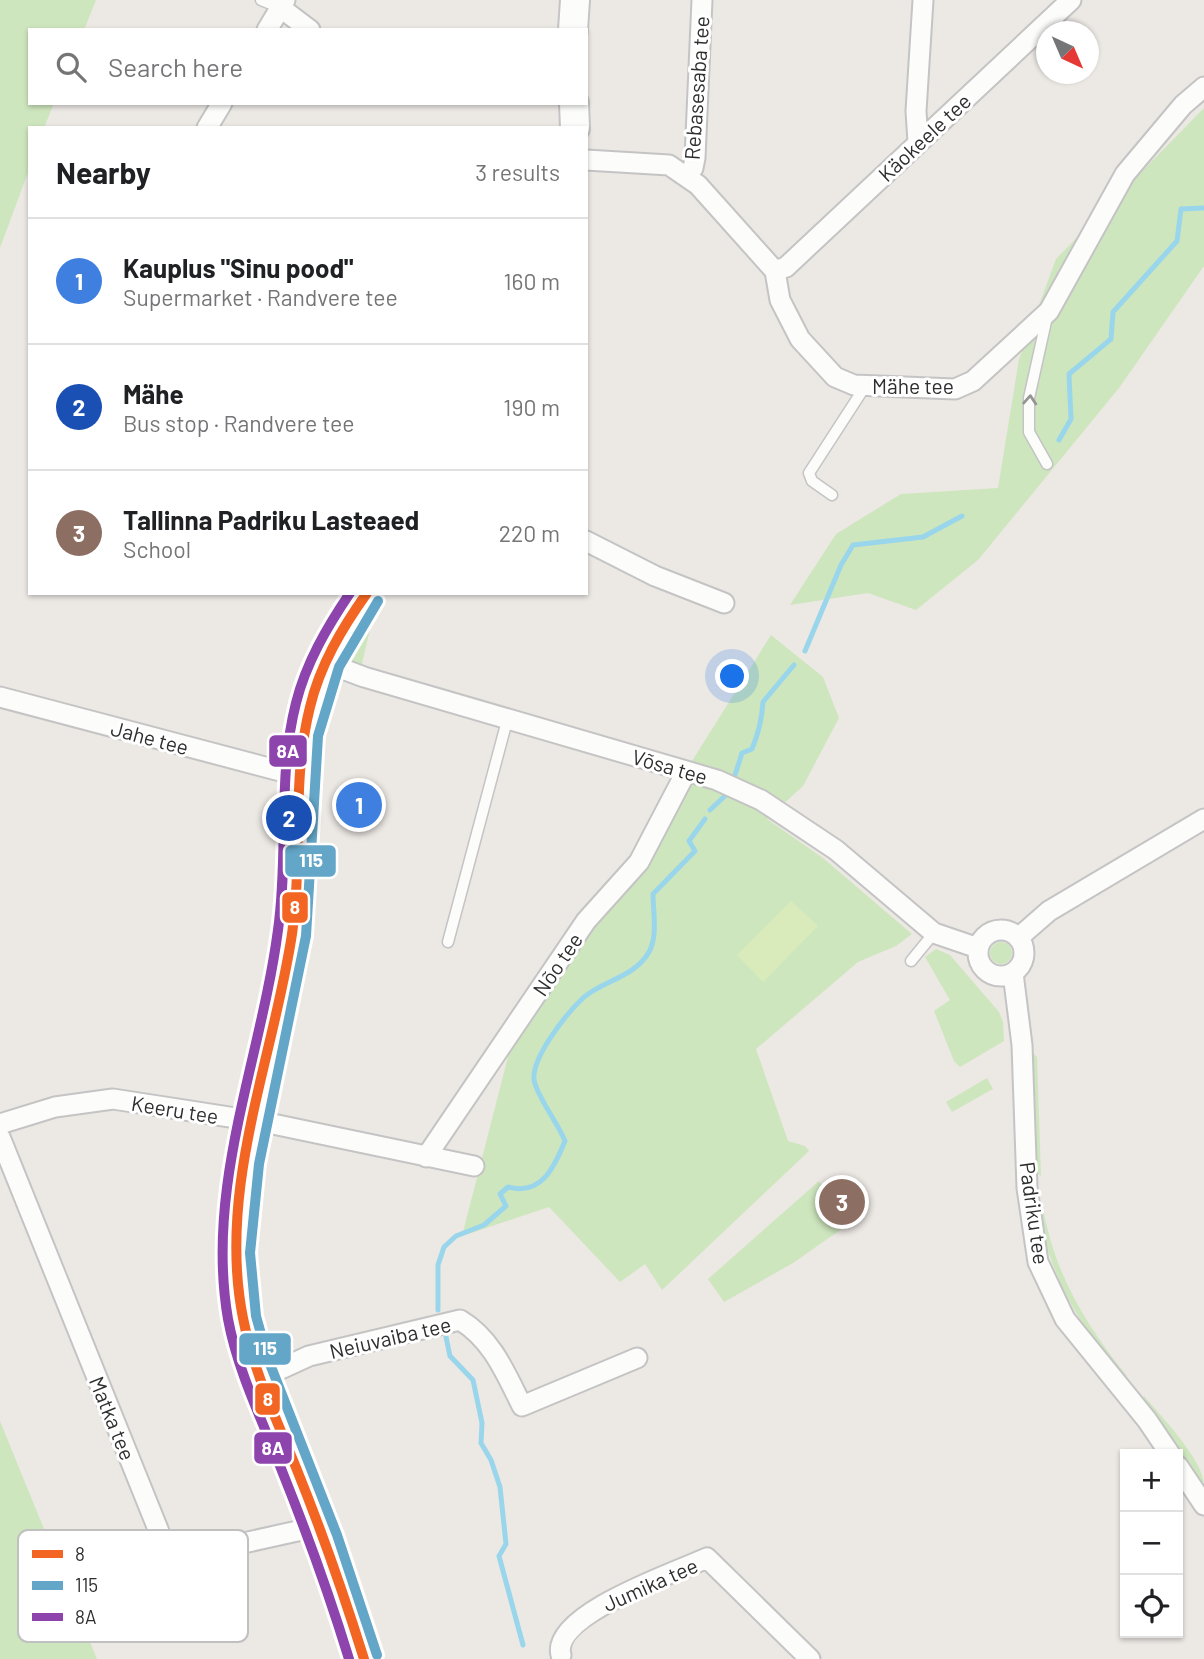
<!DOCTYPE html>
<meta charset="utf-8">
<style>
body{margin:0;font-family:Barlow,sans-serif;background:#f6f6f6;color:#202124}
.controls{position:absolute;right:21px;bottom:21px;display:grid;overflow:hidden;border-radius:0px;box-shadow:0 2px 5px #0004}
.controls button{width:63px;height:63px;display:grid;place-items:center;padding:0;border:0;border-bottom:2px solid #e0e0e0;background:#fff;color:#202124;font:35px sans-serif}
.compass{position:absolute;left:1036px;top:21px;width:63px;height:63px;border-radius:50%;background:#fff;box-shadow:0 2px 5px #0004;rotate:136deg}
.you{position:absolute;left:733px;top:677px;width:24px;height:24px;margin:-18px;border:5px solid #fff;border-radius:50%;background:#1a73e8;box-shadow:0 0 0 10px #1a73e833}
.badge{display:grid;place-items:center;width:46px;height:46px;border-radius:50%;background:#0b8043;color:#fff;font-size:23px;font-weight:700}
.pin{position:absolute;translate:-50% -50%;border:4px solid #fff;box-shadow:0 2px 7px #0006}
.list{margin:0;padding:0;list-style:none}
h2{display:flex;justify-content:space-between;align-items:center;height:91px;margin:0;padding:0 28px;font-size:30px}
h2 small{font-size:23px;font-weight:400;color:#757577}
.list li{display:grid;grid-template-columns:46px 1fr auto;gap:21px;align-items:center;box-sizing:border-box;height:126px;padding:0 28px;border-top:2px solid #e0e0e0}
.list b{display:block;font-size:26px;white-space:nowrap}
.list p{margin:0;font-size:23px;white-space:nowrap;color:#757577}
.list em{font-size:23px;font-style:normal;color:#757577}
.icon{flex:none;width:38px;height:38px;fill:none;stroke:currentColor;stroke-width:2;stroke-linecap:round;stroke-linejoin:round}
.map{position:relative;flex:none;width:1204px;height:1659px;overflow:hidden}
.search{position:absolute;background:#fff;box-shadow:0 2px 5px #0004;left:28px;top:28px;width:560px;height:77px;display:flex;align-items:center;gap:18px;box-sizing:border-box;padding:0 24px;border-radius:0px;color:#757577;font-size:26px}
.panel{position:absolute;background:#fff;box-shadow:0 2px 5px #0004;left:28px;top:126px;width:560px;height:469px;border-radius:0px}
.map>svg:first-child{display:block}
.green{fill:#cee6be}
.pitch{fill:#d9eabb}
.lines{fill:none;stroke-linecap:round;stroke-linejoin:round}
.stream{stroke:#99d6ec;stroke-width:5}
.lane-casing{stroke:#c5c4c5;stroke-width:13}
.street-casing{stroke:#c5c4c5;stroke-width:23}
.secondary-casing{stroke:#c5c4c5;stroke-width:32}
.lane{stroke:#fcfcfb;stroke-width:10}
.street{stroke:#fcfcfb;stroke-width:19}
.secondary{stroke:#fcfcfb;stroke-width:28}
.bus-1-casing{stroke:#fff;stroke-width:16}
.bus-2-casing{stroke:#fff;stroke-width:16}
.bus-3-casing{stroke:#fff;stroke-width:16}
.bus-1{stroke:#f26522;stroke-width:10}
.bus-2{stroke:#63a6c8;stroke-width:10}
.bus-3{stroke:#8e44ad;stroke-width:10}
.oneway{stroke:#959594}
.labels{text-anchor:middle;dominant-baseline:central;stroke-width:6;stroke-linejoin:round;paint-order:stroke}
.street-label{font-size:21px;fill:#2e2e2e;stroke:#fff}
.key{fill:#fff;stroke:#c0c0c0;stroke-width:2}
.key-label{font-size:19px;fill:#2e2e2e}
.line-badge{stroke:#fff;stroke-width:2.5}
.badge-label{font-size:19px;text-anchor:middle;font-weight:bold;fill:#fff}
</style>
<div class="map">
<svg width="1204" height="1659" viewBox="0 0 1204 1659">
<rect width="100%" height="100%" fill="#ece8e4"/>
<path class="green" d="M0 0H96L84 30H30V103H54L44 128H30V167L0 248Z
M1204 108V266L1119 388 978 560 916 610 868 593 790 605 836 534 901 494 998 488 1019 359 1056 259Z
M378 595 361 668 347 660 346 644Z
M771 635 823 677 839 718 803 786 767 819 823 858 912 934 896 946 858 962 756 1049 788 1141 805 1146 809 1151 662 1290 645 1264 620 1282 549 1207 462 1236 509 1053Z
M990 953a11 11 0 1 1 22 0a11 11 0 1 1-22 0Z
M936 949 950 955 999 1012 1003 1022 1004 1041 960 1067 954 1061 934 1011 950 1000 925 957Z
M1031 1051 1037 1057 1041 1176 1036 1172Z
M987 1078 993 1089 952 1112 946 1102Z
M819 1181 846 1226 793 1263 724 1302 708 1279Z
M1042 1202C1053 1271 1084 1323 1127 1376H1121C1078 1322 1049 1277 1038 1206Z
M1144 1396C1161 1416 1204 1461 1204 1485L1143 1401Z
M0 1421 97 1659H0Z"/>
<path class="pitch" d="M791 901 818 926 763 982 737 955Z"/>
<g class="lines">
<path class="stream" d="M1059 440 1071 419 1069 374 1111 339 1113 312 1177 241 1181 209 1204 208
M805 651 841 565 853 545 923 537 962 516
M735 775 742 753 752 749C759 732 762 720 763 702L794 665
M710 810 727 794
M438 1310V1265L444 1247 456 1236 484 1225 506 1206 500 1194 508 1187C541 1196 554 1168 565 1141 557 1122 542 1104 535 1084 527 1062 567 1013 583 998 602 981 635 977 649 952 658 936 653 911 653 894L695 851 689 841 705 819
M446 1337 450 1356 473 1380 482 1423 481 1443 491 1460 500 1487 506 1544 499 1556 523 1645"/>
<g class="lane-casing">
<path id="lane" d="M261 0 281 8
M1047 317 1029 398V432L1047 464
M832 495 812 481 809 473 866 385
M448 942 508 717
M911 961 934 933"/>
</g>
<g class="street-casing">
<path id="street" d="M281 8 310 30
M267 30 285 0
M207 128 222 103
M918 142 916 111 923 0
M586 160 669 165 698 185 775 271 780 300 800 339 835 377 854 385 955 389 973 381 1049 311 1125 174 1183 105 1204 87
M687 175 693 168 695 158 702 0
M775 271 786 267 1071 0
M586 541 655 576 724 603
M324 662 364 677 717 780 761 800 836 850 934 933 978 948
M0 697 284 772 300 773
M978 953a23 23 0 1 1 46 0a23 23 0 1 1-46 0Z
M1018 938 1049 911 1204 819
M1013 973 1022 1045 1027 1188 1038 1262 1065 1319 1147 1420 1170 1454
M0 1124 55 1107 113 1099 268 1123 474 1166
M0 1137 168 1554 180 1557 320 1526
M426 1157 586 921 639 862 686 772
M261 1378 309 1356 460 1320C492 1339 506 1374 522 1406L637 1358
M1178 1466 1204 1505
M561 1655C550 1615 676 1572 707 1558L810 1659"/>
</g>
<g class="secondary-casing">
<path id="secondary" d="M573 30 575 0
M574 103 575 128
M364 1659C344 1595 322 1532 297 1470 275 1414 246 1357 239 1296 224 1184 275 1046 292 934 304 859 290 780 310 706 321 664 342 628 367 593"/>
</g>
<use href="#lane" class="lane"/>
<use href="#street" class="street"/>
<use href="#secondary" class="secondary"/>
<g class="bus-1-casing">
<path id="bus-1" d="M364 1659C344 1595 322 1532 297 1470 277 1420 253 1371 243 1318 217 1189 273 1060 292 934 303 859 291 782 310 707 320 665 342 628 367 593"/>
</g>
<g class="bus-2-casing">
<path id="bus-2" d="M377 1655 337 1535 268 1359 256 1316 250 1253 259 1164 306 936 318 736 339 667 378 601"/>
</g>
<g class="bus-3-casing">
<path id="bus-3" d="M349 1659C330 1597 308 1536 284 1476 264 1424 238 1373 228 1319 205 1186 261 1059 278 930 289 854 277 777 296 703 306 663 327 627 350 593"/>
</g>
<use href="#bus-1" class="bus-1"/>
<use href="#bus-2" class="bus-2"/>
<use href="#bus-3" class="bus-3"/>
</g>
<defs><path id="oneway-chevron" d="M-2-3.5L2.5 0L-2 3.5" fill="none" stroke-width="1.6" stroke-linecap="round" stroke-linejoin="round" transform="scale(1.75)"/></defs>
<use class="oneway" href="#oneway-chevron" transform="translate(1030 400) rotate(-86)"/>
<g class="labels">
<g class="street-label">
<text transform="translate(696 88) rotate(-86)">Rebasesaba tee</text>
<text transform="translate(924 137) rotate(-43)">Käokeele tee</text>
<text x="913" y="385">Mähe tee</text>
<text transform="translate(150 737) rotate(15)">Jahe tee</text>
<text transform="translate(670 766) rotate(16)">Võsa tee</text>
<text transform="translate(557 964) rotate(-56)">Nõo tee</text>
<text transform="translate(175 1109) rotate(9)">Keeru tee</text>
<text transform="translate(1035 1213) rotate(82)">Padriku tee</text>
<text transform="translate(390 1337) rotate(-13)">Neiuvaiba tee</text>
<text transform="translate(113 1418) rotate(68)">Matka tee</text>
<text transform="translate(650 1584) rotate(-24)">Jumika tee</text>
</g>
</g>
<rect x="18" y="1530" width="230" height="112" rx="10" class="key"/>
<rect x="32" y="1550" width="31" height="8" fill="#f26522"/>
<rect x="32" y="1581" width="31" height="9" fill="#63a6c8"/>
<rect x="32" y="1613" width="31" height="8" fill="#8e44ad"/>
<g class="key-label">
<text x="75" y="1561">8</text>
<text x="75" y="1592">115</text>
<text x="75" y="1624">8A</text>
</g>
<g class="line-badge">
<rect x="268" y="734" width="40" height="34" rx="7" fill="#8e44ad"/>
<rect x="284" y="844" width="53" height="34" rx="7" fill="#63a6c8"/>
<rect x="281" y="891" width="28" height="33" rx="7" fill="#f26522"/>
<rect x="238" y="1332" width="54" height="34" rx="7" fill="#63a6c8"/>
<rect x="254" y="1382" width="27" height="34" rx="7" fill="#f26522"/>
<rect x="253" y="1431" width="40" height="34" rx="7" fill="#8e44ad"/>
</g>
<g class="badge-label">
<text x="288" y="758">8A</text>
<text x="311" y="867">115</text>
<text x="295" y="914">8</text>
<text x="265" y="1355">115</text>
<text x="268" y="1406">8</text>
<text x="273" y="1455">8A</text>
</g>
</svg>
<div class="controls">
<button>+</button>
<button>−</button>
<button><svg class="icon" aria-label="locate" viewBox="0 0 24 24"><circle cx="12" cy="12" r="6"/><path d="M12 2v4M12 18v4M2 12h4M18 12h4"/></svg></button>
</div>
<svg class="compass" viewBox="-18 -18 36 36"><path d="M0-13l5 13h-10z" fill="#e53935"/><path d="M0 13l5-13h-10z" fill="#757577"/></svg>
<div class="you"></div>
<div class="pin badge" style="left:359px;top:805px;background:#3f7fe0">1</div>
<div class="pin badge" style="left:289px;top:818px;background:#1a4fb4">2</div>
<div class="pin badge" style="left:842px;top:1202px;background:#8d6e63">3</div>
<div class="search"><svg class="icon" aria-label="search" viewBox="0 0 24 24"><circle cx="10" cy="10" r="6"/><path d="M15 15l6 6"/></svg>Search here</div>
<section class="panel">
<h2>Nearby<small>3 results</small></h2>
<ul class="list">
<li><span class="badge" style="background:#3f7fe0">1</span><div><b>Kauplus &quot;Sinu pood&quot;</b><p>Supermarket · Randvere tee</p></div><em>160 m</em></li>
<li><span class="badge" style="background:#1a4fb4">2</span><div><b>Mähe</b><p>Bus stop · Randvere tee</p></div><em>190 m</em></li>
<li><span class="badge" style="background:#8d6e63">3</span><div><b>Tallinna Padriku Lasteaed</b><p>School</p></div><em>220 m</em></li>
</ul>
</section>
</div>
